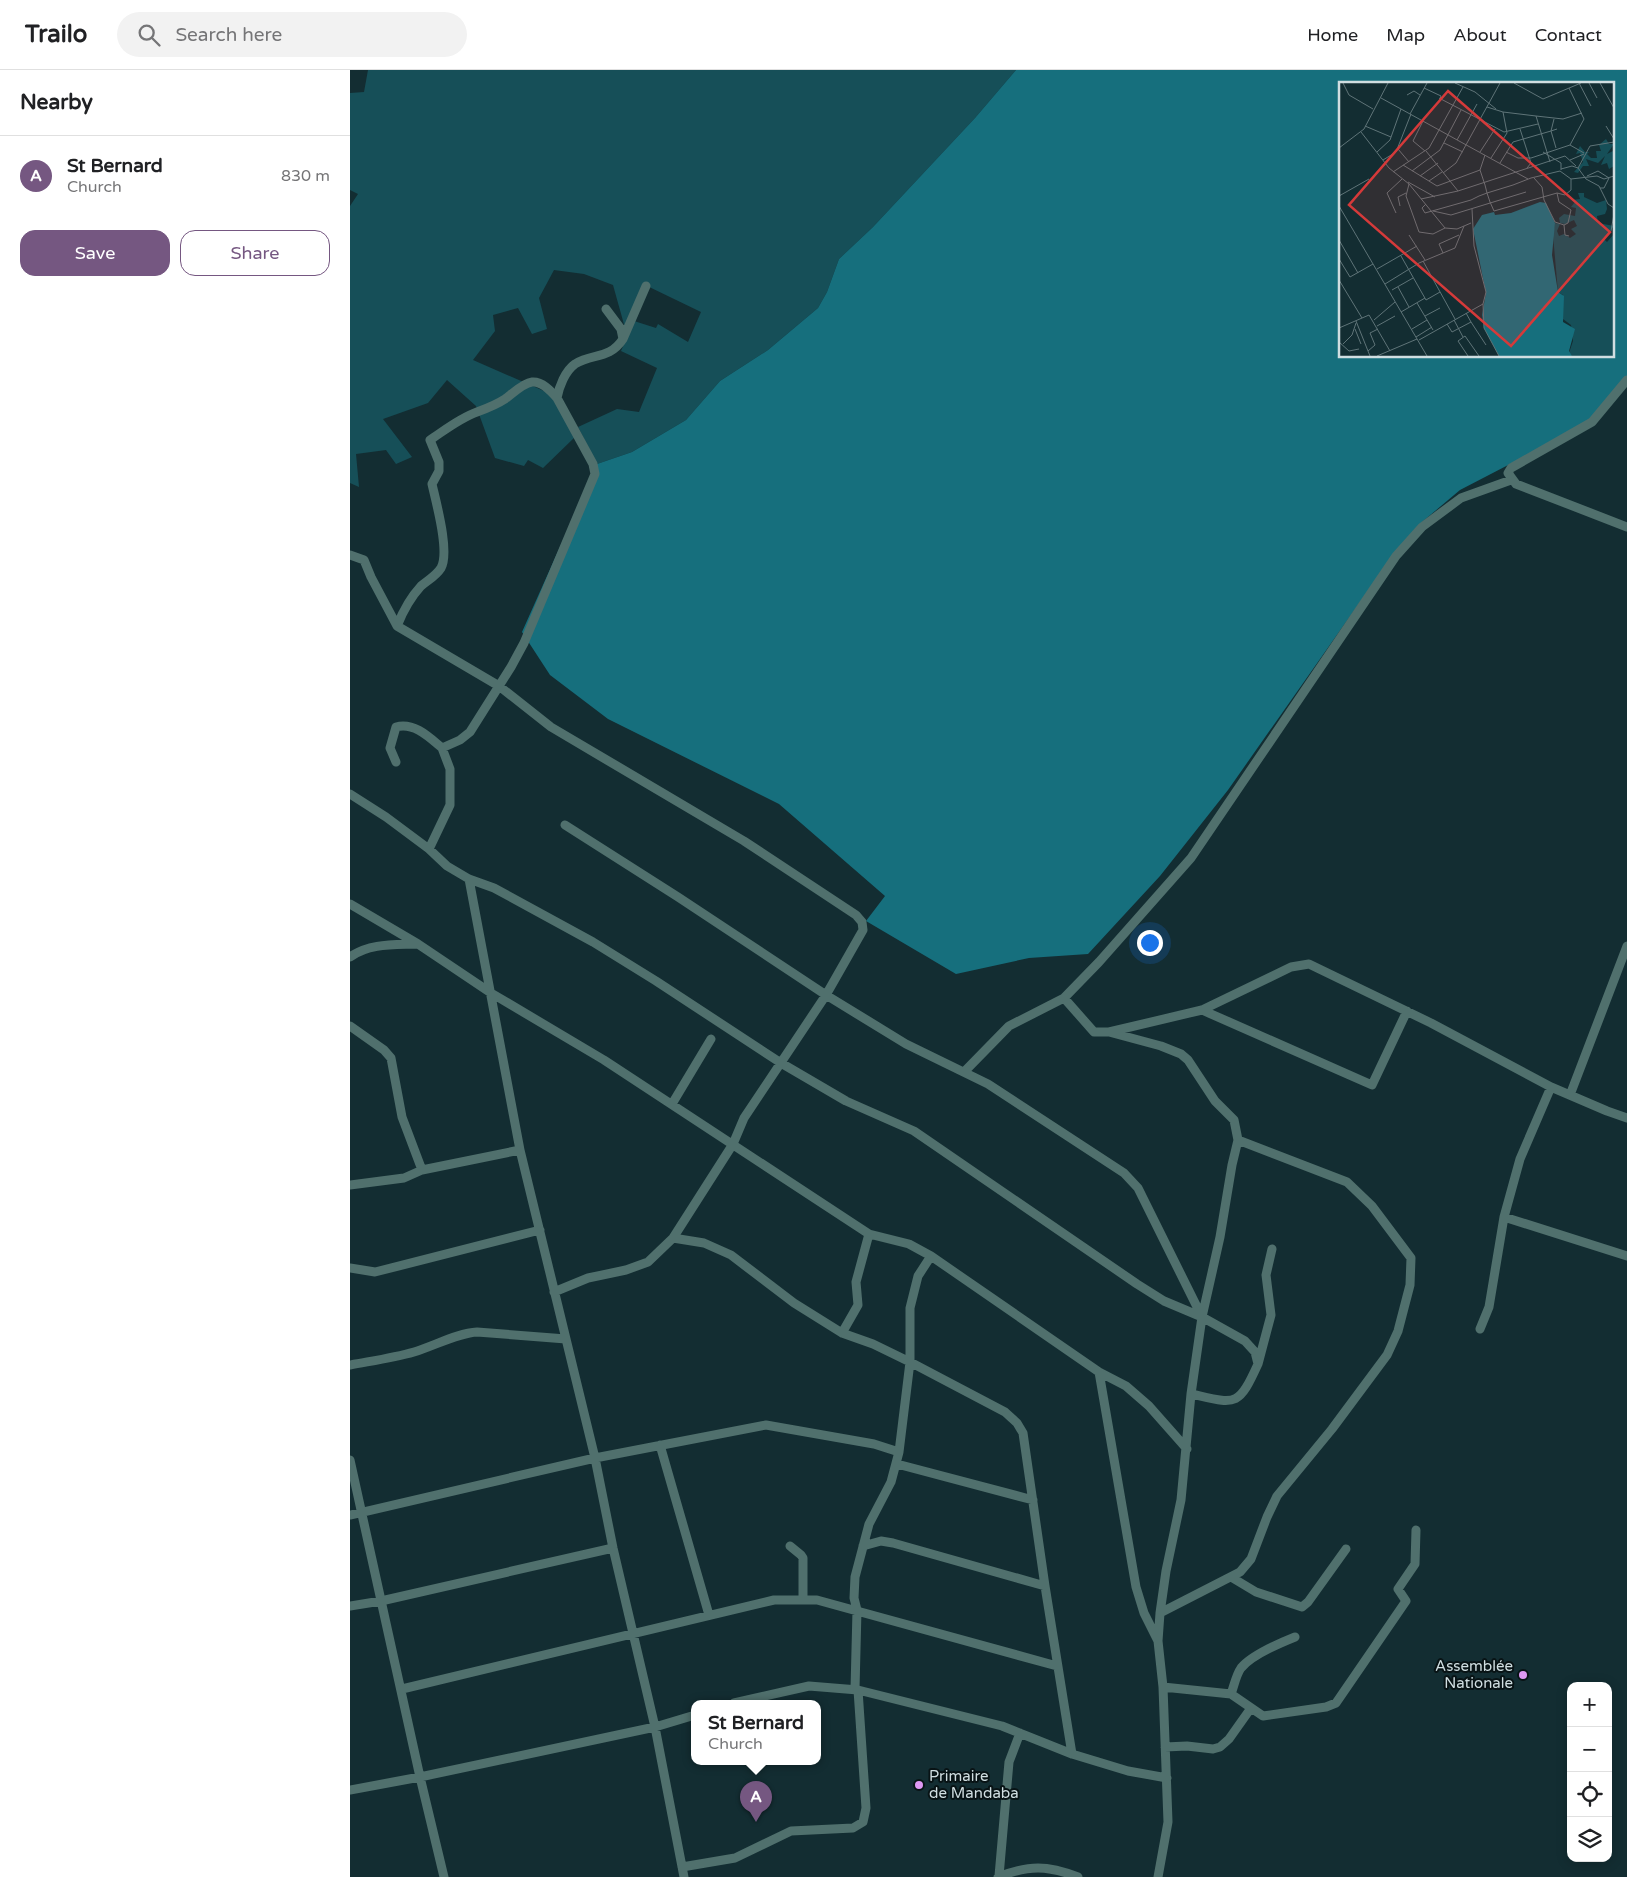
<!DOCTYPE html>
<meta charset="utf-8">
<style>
body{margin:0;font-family:"Varela Round",sans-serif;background:#f2f2f2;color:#202124}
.controls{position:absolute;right:15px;bottom:15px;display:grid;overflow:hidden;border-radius:10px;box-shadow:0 2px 12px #0003}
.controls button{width:45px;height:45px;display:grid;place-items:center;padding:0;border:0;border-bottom:1px solid #e0e0e0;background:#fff;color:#202124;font:25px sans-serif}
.you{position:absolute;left:799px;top:872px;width:18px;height:18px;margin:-12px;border:4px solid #fff;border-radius:50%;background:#1a73e8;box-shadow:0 0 0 8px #1a73e833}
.badge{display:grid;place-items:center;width:32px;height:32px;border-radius:50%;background:#755781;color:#fff;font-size:16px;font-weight:700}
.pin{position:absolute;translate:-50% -41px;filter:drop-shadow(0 1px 2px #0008)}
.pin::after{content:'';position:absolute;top:26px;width:18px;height:15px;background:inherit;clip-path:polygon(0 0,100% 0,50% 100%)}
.popup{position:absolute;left:341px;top:1630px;width:130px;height:65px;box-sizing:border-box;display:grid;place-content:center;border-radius:10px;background:#fff;filter:drop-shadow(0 1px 4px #0005);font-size:16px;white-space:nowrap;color:#757577}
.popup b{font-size:19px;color:#202124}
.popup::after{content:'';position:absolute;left:50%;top:100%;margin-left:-10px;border:10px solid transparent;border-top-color:#fff}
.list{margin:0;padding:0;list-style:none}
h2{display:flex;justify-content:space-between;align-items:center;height:65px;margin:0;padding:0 20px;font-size:21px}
h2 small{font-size:16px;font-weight:400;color:#757577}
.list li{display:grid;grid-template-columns:32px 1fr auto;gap:15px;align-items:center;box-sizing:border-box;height:80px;padding:0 20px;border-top:1px solid #e0e0e0}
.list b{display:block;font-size:19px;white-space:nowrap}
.list p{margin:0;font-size:16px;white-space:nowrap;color:#757577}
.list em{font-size:16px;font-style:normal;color:#757577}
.actions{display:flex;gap:10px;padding:15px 20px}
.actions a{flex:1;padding:11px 0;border:1px solid #755781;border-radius:15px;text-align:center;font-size:18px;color:#755781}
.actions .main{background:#755781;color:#fff}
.icon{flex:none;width:28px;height:28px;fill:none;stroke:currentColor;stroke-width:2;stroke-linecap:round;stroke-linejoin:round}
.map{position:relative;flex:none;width:1277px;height:1807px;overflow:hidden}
header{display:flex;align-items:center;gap:30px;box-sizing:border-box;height:70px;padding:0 25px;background:#fff;border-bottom:1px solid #e0e0e0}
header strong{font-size:24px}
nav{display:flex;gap:28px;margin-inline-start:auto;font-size:18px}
.search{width:350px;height:45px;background:#f2f2f2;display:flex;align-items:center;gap:12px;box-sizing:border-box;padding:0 18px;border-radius:28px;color:#757577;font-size:19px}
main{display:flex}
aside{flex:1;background:#fff}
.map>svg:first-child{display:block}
.green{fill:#164f58}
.forest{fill:#166f7d;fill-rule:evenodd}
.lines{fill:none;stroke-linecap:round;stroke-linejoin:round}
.minor{stroke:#50706d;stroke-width:9}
.poi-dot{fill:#de98f3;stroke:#081315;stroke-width:2}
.labels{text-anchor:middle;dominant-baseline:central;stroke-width:4;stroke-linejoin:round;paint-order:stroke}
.poi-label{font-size:15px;fill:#d0dee1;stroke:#081315;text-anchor:end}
.inset-road{fill:none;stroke:#5f7478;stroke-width:1}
.view{fill:#d53a3a;fill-opacity:0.15;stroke:#d53a3a;stroke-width:2.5}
.inset-edge{fill:none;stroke:#d0dee1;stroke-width:2.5}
</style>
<header>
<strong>Trailo</strong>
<div class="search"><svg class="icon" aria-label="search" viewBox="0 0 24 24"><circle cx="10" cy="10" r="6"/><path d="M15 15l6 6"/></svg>Search here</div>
<nav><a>Home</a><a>Map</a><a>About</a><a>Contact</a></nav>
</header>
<main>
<aside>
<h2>Nearby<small></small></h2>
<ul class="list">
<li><span class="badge">A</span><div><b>St Bernard</b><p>Church</p></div><em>830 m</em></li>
</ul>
<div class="actions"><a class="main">Save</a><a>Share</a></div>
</aside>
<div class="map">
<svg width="1277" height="1807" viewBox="0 0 1277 1807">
<rect width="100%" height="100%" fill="#132d32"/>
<path class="green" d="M18 0H666L625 48 523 157 489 189 477 222 468 238 418 280 370 311 336 350 282 382 247 394 228 357 267 339 289 342 307 298 271 281 284 251 306 258 308 254 338 272 351 242 293 214 275 258 263 215 234 204 204 200 189 228 197 259 182 264 168 238 143 245 145 261 123 290 201 324 225 367 193 398 178 390 174 396 145 388 126 336 97 310 78 333 33 349 62 387 46 394 36 380 6 384 9 417 0 413V136L8 124 0 120V23L14 22Z"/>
<path class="forest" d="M666 0H1277V310L1241 352 1110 420 1072 452 1036 495 878 720 810 806 738 884 679 888 606 904 516 851 535 826 429 734 258 649 200 605 172 562 247 394 282 382 336 350 370 311 418 280 468 238 477 222 489 189 523 157 625 48ZM991 14H1263V286H991Z"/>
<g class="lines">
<path class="minor" d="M273 269 296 216
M1277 310 1242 352 1161 398 1158 403 1166 414 1277 457
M0 485 14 490 21 507 47 556 149 616 201 657 394 771 506 845 512 852 513 860 476 925 394 1048 383 1074 323 1168 298 1192 276 1200 238 1208 204 1222
M47 556C53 541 60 528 71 516 78 510 86 506 91 498 100 482 86 432 82 414L89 401V392L80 370C95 360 110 348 127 342 138 338 146 335 155 329 162 324 173 313 182 312 192 311 201 321 207 328
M46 692 40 678 46 657C64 652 79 667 92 678
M0 724 36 747 79 779 97 796 119 809 144 818 243 872 306 911 431 993 496 1031 564 1061 787 1214 814 1231 852 1247 895 1271 905 1282 908 1294C888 1338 886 1334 841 1324
M215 755 328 827 476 925 556 974 638 1014 774 1103 788 1118 852 1247
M79 779 100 735V699L92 678 110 670 120 662 161 597 174 573 245 404 243 394 207 328C209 317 215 301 225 294 243 283 259 290 273 269L271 259 256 239
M119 809 170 1080 245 1388 263 1478 305 1657 334 1807
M0 834 68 874 141 923 254 990 519 1164 559 1174 581 1186 749 1302 776 1316 799 1336 837 1379
M0 887C20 873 44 875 67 874
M714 928 744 962H759L852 940 941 897 959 894 1081 953 1201 1017 1257 1041 1277 1048
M852 940 1022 1015 1057 941
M0 956 34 980 41 988 52 1047 72 1100
M759 962 811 976 831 984 838 990 865 1031 884 1050 888 1070 882 1095 870 1167 852 1247 841 1324 831 1430 816 1501 810 1543 808 1571 813 1617 818 1752 808 1807
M614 1002 659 956 714 928 749 892 841 788 1046 486 1072 457 1111 428 1161 410
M1220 1025 1277 876
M322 1034 361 969
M0 1115 54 1108 72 1100 170 1080
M1154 1147 1277 1186
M323 1168 354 1173 381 1185 444 1233 492 1263 523 1274 560 1292 655 1342 667 1353 673 1363 695 1516 722 1684
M0 1198 25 1202 190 1160
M1130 1259 1139 1237 1154 1147 1170 1089 1201 1017
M492 1263 508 1235 506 1212 519 1164
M908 1294 921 1245 916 1205 922 1179
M0 1295C21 1291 43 1288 64 1282 84 1276 108 1263 127 1262L216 1269
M749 1302 786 1517 794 1543 808 1571
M310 1375 359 1545
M0 1390 70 1707 94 1807
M547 1394 683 1430
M0 1445 245 1388 416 1355 524 1374 549 1382
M440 1476 451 1485 453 1488V1530
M513 1476 531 1471 543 1473 695 1516
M881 1507 906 1522 952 1537 958 1532 996 1479
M0 1536 31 1531 263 1478
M810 1543 890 1502 901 1489 917 1447 927 1426 982 1359 1037 1285 1048 1261 1060 1215 1061 1188 1022 1136 997 1112 888 1070
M813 1617 881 1624 913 1646 976 1637 986 1633 1056 1531 1048 1519 1065 1494 1066 1460
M52 1619 424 1530H467L707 1596
M505 1619 507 1540 504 1528 505 1507 519 1454 541 1412 549 1382 560 1292V1238L568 1206 581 1186
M881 1624C884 1616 886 1605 891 1598 901 1586 930 1573 945 1567
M384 1633 459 1616 508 1620 652 1656 722 1684 778 1701 817 1708
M815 1677 837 1676 863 1679 870 1677 879 1669 901 1638
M0 1720 70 1707 305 1657 345 1645
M332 1797 385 1788 441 1761 503 1758 513 1752 516 1738 508 1620
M649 1806 659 1692 670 1663
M648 1807C679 1795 697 1795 728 1807"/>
</g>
<g class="poi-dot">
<circle cx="1173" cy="1605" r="5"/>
<circle cx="569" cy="1715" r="5"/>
</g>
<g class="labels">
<g class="poi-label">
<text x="1163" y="1596">Assemblée<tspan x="1163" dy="17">Nationale</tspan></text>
<text x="579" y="1706" text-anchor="start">Primaire<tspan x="579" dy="17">de Mandaba</tspan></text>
</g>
</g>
<g transform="translate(989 12)">
<rect width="275" height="275" fill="#132d32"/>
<path d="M267 57 270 62H275L268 72 274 69 275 84 270 87 268 81 262 83 266 74 259 81 247 77 250 84H244L239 91 235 90 244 80 241 71 237 72 241 64 246 70H250L248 72 252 76H258L257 69H262L260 63ZM239 111H245V115L258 121 267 118 268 127 266 132 258 134 259 141 275 144 265 157 268 160 275 152V274H233L230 271 234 259 232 243 224 237V213L219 210 214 153 216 141 221 142 218 149 220 154 225 152 231 156 237 152 232 147 238 144 235 138 226 142 221 141 220 136 225 132 236 134 237 126 232 125 236 120 233 118 241 117Z" fill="#164f58"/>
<path d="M201 120 207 121 216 141 213 173 219 210 225 214 224 240 236 247 230 269 233 274H160L145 246 143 233 147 211 134 147 143 133 155 130 156 133 172 131Z" fill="#166f7d"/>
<path class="inset-road" d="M4 1 10 13 34 27M116 1 136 10 157 27M175 1 204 17 242 1M240 1 252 24M250 1 258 16M261 1 275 26M85 6 102 14 101 17M68 13 75 9 81 13M42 16 189 97M100 16 165 50 199 42M148 25 164 30 168 51 152 76M164 30 197 34 211 80M71 32 88 1M197 34 224 37 243 31M84 39 74 59 86 69M26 44 52 55M267 44 275 57M181 47 192 81 188 86M22 50 50 86 70 102 106 146 118 147 132 141M118 58 138 22M105 61 124 70M231 63 245 71M0 66 25 47 49 1M217 66 212 49 218 47M59 67 70 80M87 69 119 109M38 70 51 58 62 27M141 70 156 47M167 70 179 76H192L231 63 245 37 230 6M204 70 222 81V88M44 78 57 70 72 32M231 78 245 72M161 81 174 60 212 49 215 37M64 83 98 104 141 88M239 86 251 64 275 60M222 87 233 84 239 86 247 97 260 104 269 122 275 126M73 89 101 68 122 28M54 90 90 66 124 5M104 91 117 81 161 1M81 94 99 81M248 94 259 89 270 96M195 96 203 105 205 118 216 140 225 143 226 153 230 154M232 97 258 94 265 97 275 94M90 99 103 90M69 100 96 115M70 102 67 114 80 150 94 152 106 146M261 106H265L270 96M218 111 220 120 232 128 229 141 225 143M0 114 30 97M82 117 119 109 226 74 237 84M87 122 83 126 86 131 132 118 140 114 148 111 174 103 192 96 221 89 232 97V108L226 113 218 111 155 129 151 120 148 111 146 103 141 88 146 73M0 124 88 274M61 124 59 115 67 111M133 127 135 164 147 210 144 222M94 129 112 133 187 110M57 131 48 111 63 97M272 149 275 132M70 153 86 178M0 158 19 191M104 171 100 162 120 153M62 174 87 218 101 210M0 177 11 195 34 182M84 179 116 237M38 187 78 164M0 198 23 236M46 202 80 181 116 166 125 144M59 205 70 225M53 208 74 196M78 221 94 248M62 230 86 216M86 234 101 226M35 238 56 220M115 238 124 255M17 239 31 274M132 240 147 263M108 242 113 250 132 240 127 231M38 244 56 234M0 246 30 233 51 269M16 247 22 262M73 247 88 238M77 255 93 245M80 258 144 222 145 246 160 274M0 260 10 269 20 267M4 262 13 253 17 241M29 269 36 263 31 251 39 247M38 274 78 257M129 274 119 259 126 254 140 274"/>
<path class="view" d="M109 9 271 150 172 264 10 123Z"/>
<rect width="275" height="275" class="inset-edge"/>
</g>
</svg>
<div class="controls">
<button>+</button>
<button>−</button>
<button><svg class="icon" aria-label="locate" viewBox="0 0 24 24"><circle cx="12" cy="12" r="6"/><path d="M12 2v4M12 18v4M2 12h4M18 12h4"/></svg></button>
<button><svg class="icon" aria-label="layers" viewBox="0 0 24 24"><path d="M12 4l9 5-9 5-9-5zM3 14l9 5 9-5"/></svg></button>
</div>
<div class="you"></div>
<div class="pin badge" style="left:406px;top:1752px">A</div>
<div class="popup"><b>St Bernard</b>Church</div>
</div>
</main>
